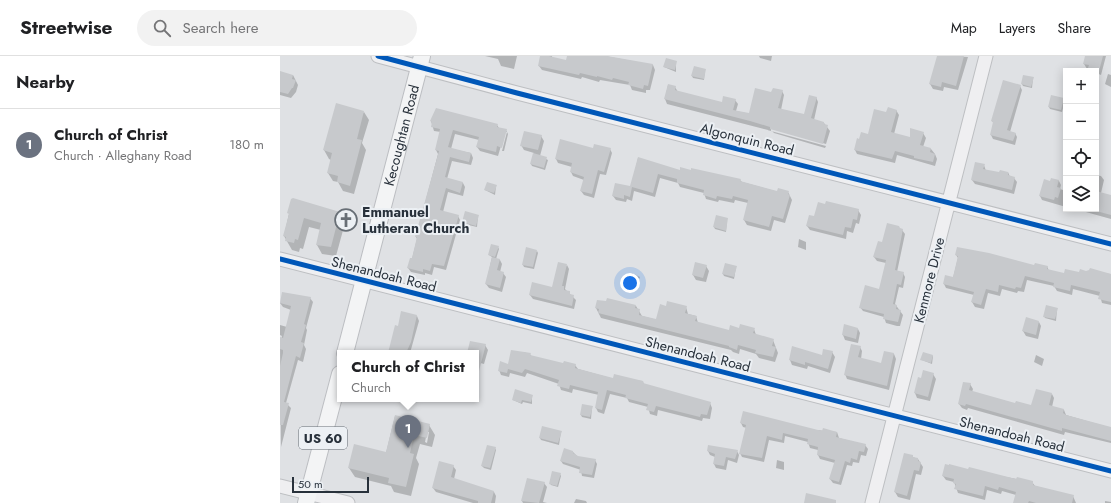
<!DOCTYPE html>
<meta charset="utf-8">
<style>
body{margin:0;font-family:Jost,sans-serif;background:#f2f2f2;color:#202124}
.controls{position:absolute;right:12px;top:12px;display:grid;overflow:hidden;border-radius:0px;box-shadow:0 2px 10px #0003}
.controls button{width:36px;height:36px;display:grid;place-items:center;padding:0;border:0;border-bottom:1px solid #e0e0e0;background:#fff;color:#202124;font:20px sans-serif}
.scale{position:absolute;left:12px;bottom:10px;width:77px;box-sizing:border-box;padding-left:4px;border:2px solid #28313b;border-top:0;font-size:11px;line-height:14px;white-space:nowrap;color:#28313b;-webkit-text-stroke:3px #ecf0f4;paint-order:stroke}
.you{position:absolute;left:350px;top:227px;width:14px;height:14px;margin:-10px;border:3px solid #fff;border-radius:50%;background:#1a73e8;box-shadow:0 0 0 6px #1a73e833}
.badge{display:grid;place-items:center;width:26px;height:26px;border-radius:50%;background:#686f76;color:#fff;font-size:13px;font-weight:700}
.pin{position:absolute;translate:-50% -33px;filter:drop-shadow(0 1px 2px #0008)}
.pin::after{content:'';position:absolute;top:21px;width:14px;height:12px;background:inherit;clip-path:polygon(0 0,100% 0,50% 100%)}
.popup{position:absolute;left:57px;top:294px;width:142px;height:52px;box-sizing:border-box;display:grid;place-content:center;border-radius:0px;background:#fff;filter:drop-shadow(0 1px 3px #0005);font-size:13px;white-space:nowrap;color:#757577}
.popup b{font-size:15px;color:#202124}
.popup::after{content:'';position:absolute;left:50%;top:100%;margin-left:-8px;border:8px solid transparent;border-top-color:#fff}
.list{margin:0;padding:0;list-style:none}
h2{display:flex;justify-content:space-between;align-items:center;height:52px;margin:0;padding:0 16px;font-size:17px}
h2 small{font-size:13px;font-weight:400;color:#757577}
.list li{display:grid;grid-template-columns:26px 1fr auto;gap:12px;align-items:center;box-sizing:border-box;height:72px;padding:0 16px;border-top:1px solid #e0e0e0}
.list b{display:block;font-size:15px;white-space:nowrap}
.list p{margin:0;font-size:13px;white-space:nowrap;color:#757577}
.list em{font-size:13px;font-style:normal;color:#757577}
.icon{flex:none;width:22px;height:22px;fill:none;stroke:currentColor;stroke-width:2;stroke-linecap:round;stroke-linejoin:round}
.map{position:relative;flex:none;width:831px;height:447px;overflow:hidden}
header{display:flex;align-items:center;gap:24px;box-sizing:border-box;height:56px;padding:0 20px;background:#fff;border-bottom:1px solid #e0e0e0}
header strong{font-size:19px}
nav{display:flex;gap:22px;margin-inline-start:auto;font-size:14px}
.search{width:280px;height:36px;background:#f2f2f2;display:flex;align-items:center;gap:10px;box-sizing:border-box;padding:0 14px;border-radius:22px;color:#757577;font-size:15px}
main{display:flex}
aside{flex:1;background:#fff}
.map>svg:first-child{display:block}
.shadow{fill:#0003;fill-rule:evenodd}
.building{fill:#c7c9cc}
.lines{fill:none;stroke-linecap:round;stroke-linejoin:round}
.minor-casing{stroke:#bdbfc2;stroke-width:15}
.major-casing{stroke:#bcbec2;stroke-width:18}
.minor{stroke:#efeff1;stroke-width:13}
.major{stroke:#f3f4f5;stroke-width:16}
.cycleway-casing{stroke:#ecf0f4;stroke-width:8}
.cycleway{stroke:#0057b8;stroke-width:5}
.labels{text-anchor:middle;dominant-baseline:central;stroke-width:4;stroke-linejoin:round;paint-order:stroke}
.shield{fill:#ecf0f4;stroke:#636a72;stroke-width:1}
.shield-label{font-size:13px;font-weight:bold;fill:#28313b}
.street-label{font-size:14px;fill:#28313b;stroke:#ecf0f4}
.poi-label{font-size:14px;font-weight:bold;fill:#28313b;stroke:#ecf0f4;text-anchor:start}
</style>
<header>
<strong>Streetwise</strong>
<div class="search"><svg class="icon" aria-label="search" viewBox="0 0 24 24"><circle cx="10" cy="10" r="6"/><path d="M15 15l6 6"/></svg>Search here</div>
<nav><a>Map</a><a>Layers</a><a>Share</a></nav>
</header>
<main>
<aside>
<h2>Nearby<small></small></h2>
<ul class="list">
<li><span class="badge" style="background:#6b7280">1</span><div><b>Church of Christ</b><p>Church · Alleghany Road</p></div><em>180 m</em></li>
</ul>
</aside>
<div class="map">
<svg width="831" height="447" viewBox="0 0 831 447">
<rect width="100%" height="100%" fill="#dfe1e4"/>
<path class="shadow" d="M205 0H237L234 13 221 10 218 3Z
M261 0H272V2L287 5 288 0H325L373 9 375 14 370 34H366V37L352 34 350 29 320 24 319 26 302 21 301 23 262 14 259 10Z
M479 0H492L491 5 480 2Z
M664 0 688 1 678 34 664 31 663 35 653 33 650 28Z
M806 0H826L821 19 807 13 804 8Z
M396 6V16L384 11Z
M425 14 424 24 413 22 412 20Z
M828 18 831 19V31L825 28Z
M13 19 18 29 16 36 11 42 0 39V21Z
M753 22 752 32 743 30 742 28Z
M388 29 395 31 398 36 443 47 455 44 458 48 456 55 470 58 492 38 502 35 504 39 501 54 524 60 536 41 538 46 534 64 544 67 550 75 546 88 491 72V75L546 90 545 92 494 77 492 75 387 48 385 43Z
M740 30 742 34 730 76 735 77 737 81 735 89 713 83 711 79 714 68 712 65Z
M783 43 785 45 782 56 770 53 769 51Z
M616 54 619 59 614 78 631 82 643 77 646 82 643 91 651 93 655 98 657 103 655 110 617 99 615 107 577 98 575 94 580 84 588 79 607 57Z
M84 56 89 64 82 87 86 94 74 138 63 135 58 126 53 125 48 117 51 104 49 103 44 94Z
M151 65 217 69 219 72 226 74 228 78 224 95H222L227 76H225L218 100 200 95 197 91 199 84 175 78 171 93 191 97 193 102 191 109 172 105 167 123 183 127 185 131 183 140 168 136 163 156 178 160 180 164 166 214 154 211 152 219 145 217V219L131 216 128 212 132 203 137 183 136 181 158 98 156 94 161 76 154 75Z
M261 80 264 85 260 100 268 104 265 114 252 110 251 108 254 97 244 94 241 89Z
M313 93H330L332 97 326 119 320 118 314 142 304 139 301 135 304 124 293 120 291 116 292 111 278 107 276 103Z
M358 102 400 115 460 124 462 126 498 136H508L512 144 505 167 494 164 491 175 467 169 464 164 468 147 455 144 454 147 439 144 438 146 426 143 424 137 400 131 398 127 380 122 375 141 354 135 352 145 347 143 346 146 336 144 333 140 351 132Z
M704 109 706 115 720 118 728 116 730 121 734 122 737 126 734 138 695 128 692 124Z
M816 119 821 120 824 124 821 137 831 145V163L795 153H816Z
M772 123 779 125 781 129 780 133 786 135V151L762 144 760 140Z
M216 130 215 139 205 134Z
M12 144 59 157 65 167 56 200 42 198 37 189 41 174 29 171 23 193 20 192 19 196 12 194 4 180Z
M578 154 581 159 579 168 576 167 573 177 567 175 566 183 530 174 527 170 535 162Z
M198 160 197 171 184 168 183 166Z
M447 163 446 176 435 173 434 171Z
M622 174 625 178 617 216 623 217 625 221 623 232 619 231 615 248 623 259 620 270H617L606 267 604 261 583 255 580 251 600 234 606 207 597 205 594 201 603 188Z
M519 183 526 186V194L518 191Z
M218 191 219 193 216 203 220 204 222 208 220 216 223 217 226 221 222 236 209 232 206 228 212 201 209 199Z
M257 195 258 197 254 213 244 211 243 209Z
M676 199 755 210H767L769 215 785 219 805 216 831 218V249L822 247 820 240 793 233 792 239 777 235 774 230 747 224 744 236 738 235 737 237 722 233 720 240 708 237 704 253 695 251 692 246 694 239 666 232 664 228 673 222 678 202Z
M287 209 289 213 285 233 296 244 294 253 253 243 250 239 272 232Z
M426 210 429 215 426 226 416 224 413 219Z
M456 211 454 223 444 220 443 218Z
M352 217 360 221 357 228 350 225Z
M30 242 33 246 26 272 27 274 24 289 26 293 23 306 18 304 6 347 11 352 1 391 0 288 2 280 0 279V269L7 271 11 254 3 251 0 247Z
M356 250 362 260 377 264 387 251H406L408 258 416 260 418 267 449 275 474 273 476 279 493 284 498 297 495 306 479 302 476 298 460 293 459 298 453 296 451 294 321 262 316 252Z
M777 253 776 265 765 262 764 260Z
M137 260 139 265 130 297H108L118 271Z
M759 266 761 270 758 283 746 280 743 275Z
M578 273 580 277 578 287 565 284 563 279Z
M205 289 208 294 204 308 197 306 196 310V297H188Z
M513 291 542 300 552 296 555 301 550 317 528 310 527 313 512 309 510 304Z
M580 291 582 295 581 303 602 308 605 296 614 298 616 303 609 334 567 323 565 318Z
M243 296 250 298 252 301 284 309H295L298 313 334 323 363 325 364 329 430 347 432 352 430 363 423 362 422 365 378 354 377 360 370 358 368 351 349 346 347 342 330 338 324 358 318 356 316 352 319 339 293 333 292 337 281 334 279 328 247 317 245 321 230 317 229 321 221 319 219 314 229 309Z
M756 299 764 303 762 310 754 306Z
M653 300 652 308 642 304Z
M653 318 656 323 650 345 637 342 635 337 642 323Z
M690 328 693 333 692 336 736 348 752 350 772 338 774 342 772 351 784 354 786 359 831 372V387L785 376 784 379 688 352 687 354 682 352 679 348Z
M252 339V348L243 346 242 348 233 344Z
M312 351 311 363 302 361 301 359Z
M115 360 149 369 155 379 152 391 140 388 136 402 139 408 131 440 114 436 111 430 75 421 69 412 106 397ZM147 376H149L147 387 145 386Z
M461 367 557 376 559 382 585 389 588 393 586 400 581 399 579 407 573 406 572 410 567 409 561 429 553 427 550 423 555 407 540 403 538 399V394L530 392 528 386 505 380 504 387 489 384 484 406 462 401 460 397 467 372 463 371Z
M281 376 279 389 261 384 260 382Z
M215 392 216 394 211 414 204 412 202 410Z
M428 395H457L459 399 457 407 448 404 446 414 436 412 434 408 435 401 430 399Z
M293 396 298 401 315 404 317 408 314 422 302 420 301 414 283 408 281 405Z
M625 398 638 403 643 411 641 419 636 418 630 444 618 441 615 436Z
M497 404 504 406V414L496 412Z
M173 410 176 414 174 423 214 436 216 440 215 447H193L156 436 153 432Z
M689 414 752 426 755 430 793 440 796 447H735L736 439 722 435 721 438 707 434 705 444 678 437 674 426 666 424 663 420Z
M280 418 281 420 278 431 271 429 270 427Z
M264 427 267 431 263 446 267 447H243L242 445Z
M296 443 306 445 307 447H294Z
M825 445 831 446V447H825Z"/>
<path class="building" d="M260 0H269L286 4 287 0H327L373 8 368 30 364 29 363 33 348 29 349 26 333 22 332 24 317 20V21L300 17 299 19 258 10Z
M657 0H684L676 30 662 26 661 31 649 28Z
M805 0H823L819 15 808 12 809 9 803 8Z
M386 2 397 5 395 14 383 11Z
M414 10 426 13 424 23 411 20Z
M0 15 13 19 12 23 16 24 13 32H12L8 38 0 36Z
M743 19 754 21 751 31 741 28Z
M723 24 741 29 727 74 736 77 733 85 710 79 713 66 711 65Z
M388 28 396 30 395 34 442 46 443 40 456 43 453 54 469 57 475 32 491 36 493 32 503 34 498 52 524 58 529 39 537 41 531 62 544 66V68L548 69 543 88 490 73V71L470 65 384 43Z
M771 39 784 42 781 54 768 51Z
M56 47 84 55 77 83 82 84 70 130 57 126 58 120 47 117 52 97 43 94Z
M608 51 617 54 611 76 630 81V72L644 76 640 89 651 92 650 96 655 98 653 106 634 102V100L615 95 612 103 574 94 577 82 579 83 581 76 588 78 594 53 606 56Z
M156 52 218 68 217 71 227 73 222 92 217 90 216 96 196 91 199 81 173 74 168 91 191 97 189 106 170 101 165 121 183 126 180 137 166 132 160 154 179 159 164 210 152 208 150 215 143 213V216L127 212 130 202H132L137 181H135L159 95 155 94 160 73 151 71 152 66 150 65Z
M244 75 262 79 258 94 240 90Z
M280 83 313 92 314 88 331 92 324 116 318 114 312 138 300 135 304 121 290 116 292 107 275 103Z
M253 97 267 101 264 112 250 108Z
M358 101 400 114V111L411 114V112L461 123 460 125 497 135 498 132 509 135 508 138 510 139 503 163 492 160 489 171 463 164 468 144 453 140 452 143 437 140 436 143 423 139 424 134 397 127V123L378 118 373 137 352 131 350 141 344 139V143L332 140 335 127 350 130Z
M695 106 705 108 703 113 719 116 720 114 728 116V119L735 121 732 134 691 124Z
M771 122 779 124 777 131 781 132 778 142 775 141 774 144 759 140 764 123 770 125Z
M207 126 217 129 214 137 204 134Z
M816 135 831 139V159L816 155Z
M13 142 60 156 51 191 36 189 41 167 24 162 18 184 15 183 14 187 5 185 6 181 3 180 9 158 7 157 11 143Z
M546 145 579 153 577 164 573 163 571 172 565 171 563 179 526 170 529 159 534 160 538 146 545 148Z
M185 155 199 159 196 170 182 166Z
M436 159 448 162 446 175 433 171Z
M607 167 619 170 620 172 623 173 615 214 624 216 621 229 617 228 613 248 617 249 616 253 621 254 618 266 603 263 604 258 579 252 585 229 599 233 606 204 593 201 598 185 602 186Z
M211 188 219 190 215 201 208 199Z
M246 191 257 194 253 211 242 209Z
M677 191 709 197 754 209 755 207 768 210 767 213 784 217 785 213 799 216 800 213 806 215 809 214 810 212 831 218V246L818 243 820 236 791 229 790 235 773 231 774 227 745 220 741 232 736 231 735 233 719 229 718 236 706 233 701 249 691 246 694 236 663 228 665 219 673 221 678 200 675 199Z
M212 201 220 203 217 214 224 216 220 232 205 228Z
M278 206 287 208 282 230H284V234L290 235V238L294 239 292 250 249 239 252 226 272 231Z
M415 206 427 209 423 222 412 219Z
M445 207 457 210 454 221 442 218Z
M2 236 31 241 24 268 26 269 21 286 24 287 20 302 16 300 4 346 9 347 3 369H0V310L3 297V294L0 293V281L3 282 11 250 0 247Z
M327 242 356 249 355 252 360 253 359 259 376 263 380 248 386 250 387 245 407 250 405 257 417 260 415 265 449 274 450 269 459 272 460 268 475 272 473 277 494 283 492 290 496 291 493 301 475 297 476 294 458 289 457 294 449 291V290L318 257 319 253 315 252 317 244 326 245Z
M766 249 778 252 775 263 763 261Z
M121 255 137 259 131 286 126 297H108L115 269 118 270Z
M746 261 759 265 756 279 742 275Z
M564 268 578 272 576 283 562 279Z
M190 285 206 288 199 315 196 314V297H187Z
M571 288 581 290 578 301 594 305 601 307 604 295 614 297 607 330 564 319Z
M512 290 542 299 543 293 553 295 548 313 525 306V309L509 304Z
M231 294 251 297 250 299 283 307 284 305 296 308 295 312 333 322 334 318 363 325V327L431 346 427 359 421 358 420 361 376 350 374 356 366 354 368 348 345 342 346 339 327 334 322 354 315 352 318 336 290 329 289 333 277 330 279 324 245 313 242 317 228 313 227 317 218 315 220 305 228 308Z
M643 296 653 299 651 307 640 304Z
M643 314 654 317 648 341 634 337 638 321 641 322Z
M683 326 691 327 689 334 735 347 736 345 751 349 756 333 772 337 769 349 784 353 783 357 786 359 831 371V385L782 372V375L686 348 685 350 678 348Z
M235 333 253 339 251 346 242 344 241 347 232 344Z
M302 348 313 350 310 361 300 359Z
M463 355 542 375 543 372 557 376 556 381 586 388 584 396 579 395 577 404 571 402 570 407 565 405 559 426 549 423 555 404 537 399 538 391 527 388 528 383 503 377 502 384 487 380 482 402 459 398 466 369 460 367Z
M115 359 150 368 147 382 134 379 130 397 134 398 126 431 108 427 109 422 68 412 74 388 106 396Z
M262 370 282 375 278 387 259 382Z
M207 389 216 391 210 412 201 410Z
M428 389 458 394 455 403 446 401 444 410 433 408 435 398 427 395Z
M284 392 293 395V397L298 400 316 403 312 419 299 417 300 411 280 405Z
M624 397 633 399V401L638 402V405L641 406 639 415 634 414 627 440 614 436Z
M159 405 174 409 171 421 214 435 211 447H198V445L152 432Z
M665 408 669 409V408L688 413 689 411 736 423 737 421 753 425V429L794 439 792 447H756L749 445 748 447H733L736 436 719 431 718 434 705 430 703 440 674 433 676 428 673 427 674 423 662 420Z
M272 415 281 417 277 430 269 428Z
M247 422 265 426 259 447 241 445Z
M526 437 556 444V447H524Z"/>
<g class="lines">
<g class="minor-casing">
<path id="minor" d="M98 0 237 37 831 188
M0 203 831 415
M0 430 68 447
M592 447 706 0"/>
</g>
<g class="major-casing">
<g id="major">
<path id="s1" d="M65 297 142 0"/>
<path d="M26 447 60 318"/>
</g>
</g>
<use href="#minor" class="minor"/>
<use href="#major" class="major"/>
<g class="cycleway-casing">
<path id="cycleway" d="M98 0 237 37 831 188
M0 203 831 415"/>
</g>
<use href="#cycleway" class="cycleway"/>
</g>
<defs>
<g id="church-ring" transform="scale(1.15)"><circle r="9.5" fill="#ecf0f4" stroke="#686f76" stroke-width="1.5"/><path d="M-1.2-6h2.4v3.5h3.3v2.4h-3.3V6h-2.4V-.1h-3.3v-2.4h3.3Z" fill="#686f76"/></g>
</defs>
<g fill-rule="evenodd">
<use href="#church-ring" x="66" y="164"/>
</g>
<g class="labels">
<rect class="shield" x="19" y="371" width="48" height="22" rx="3"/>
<g class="shield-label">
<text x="43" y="382">US 60</text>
</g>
<g class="street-label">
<text stroke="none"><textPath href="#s1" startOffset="225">Kecoughtan Road</textPath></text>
<text transform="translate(467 83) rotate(14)">Algonquin Road</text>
<text transform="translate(104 218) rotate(14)">Shenandoah Road</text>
<text transform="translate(649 224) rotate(-76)">Kenmore Drive</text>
<text transform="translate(418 298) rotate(14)">Shenandoah Road</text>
<text transform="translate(732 378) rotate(14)">Shenandoah Road</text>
</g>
<g class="poi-label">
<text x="82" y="156">Emmanuel<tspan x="82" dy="16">Lutheran Church</tspan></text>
</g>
</g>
</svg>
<div class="controls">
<button>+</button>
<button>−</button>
<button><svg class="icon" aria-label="locate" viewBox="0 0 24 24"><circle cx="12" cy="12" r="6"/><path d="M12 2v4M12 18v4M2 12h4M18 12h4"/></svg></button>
<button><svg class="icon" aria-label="layers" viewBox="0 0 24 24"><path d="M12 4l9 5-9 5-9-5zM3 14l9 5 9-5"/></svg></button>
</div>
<div class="scale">50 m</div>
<div class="you"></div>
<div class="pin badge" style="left:128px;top:392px;background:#6b7280">1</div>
<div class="popup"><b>Church of Christ</b>Church</div>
</div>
</main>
